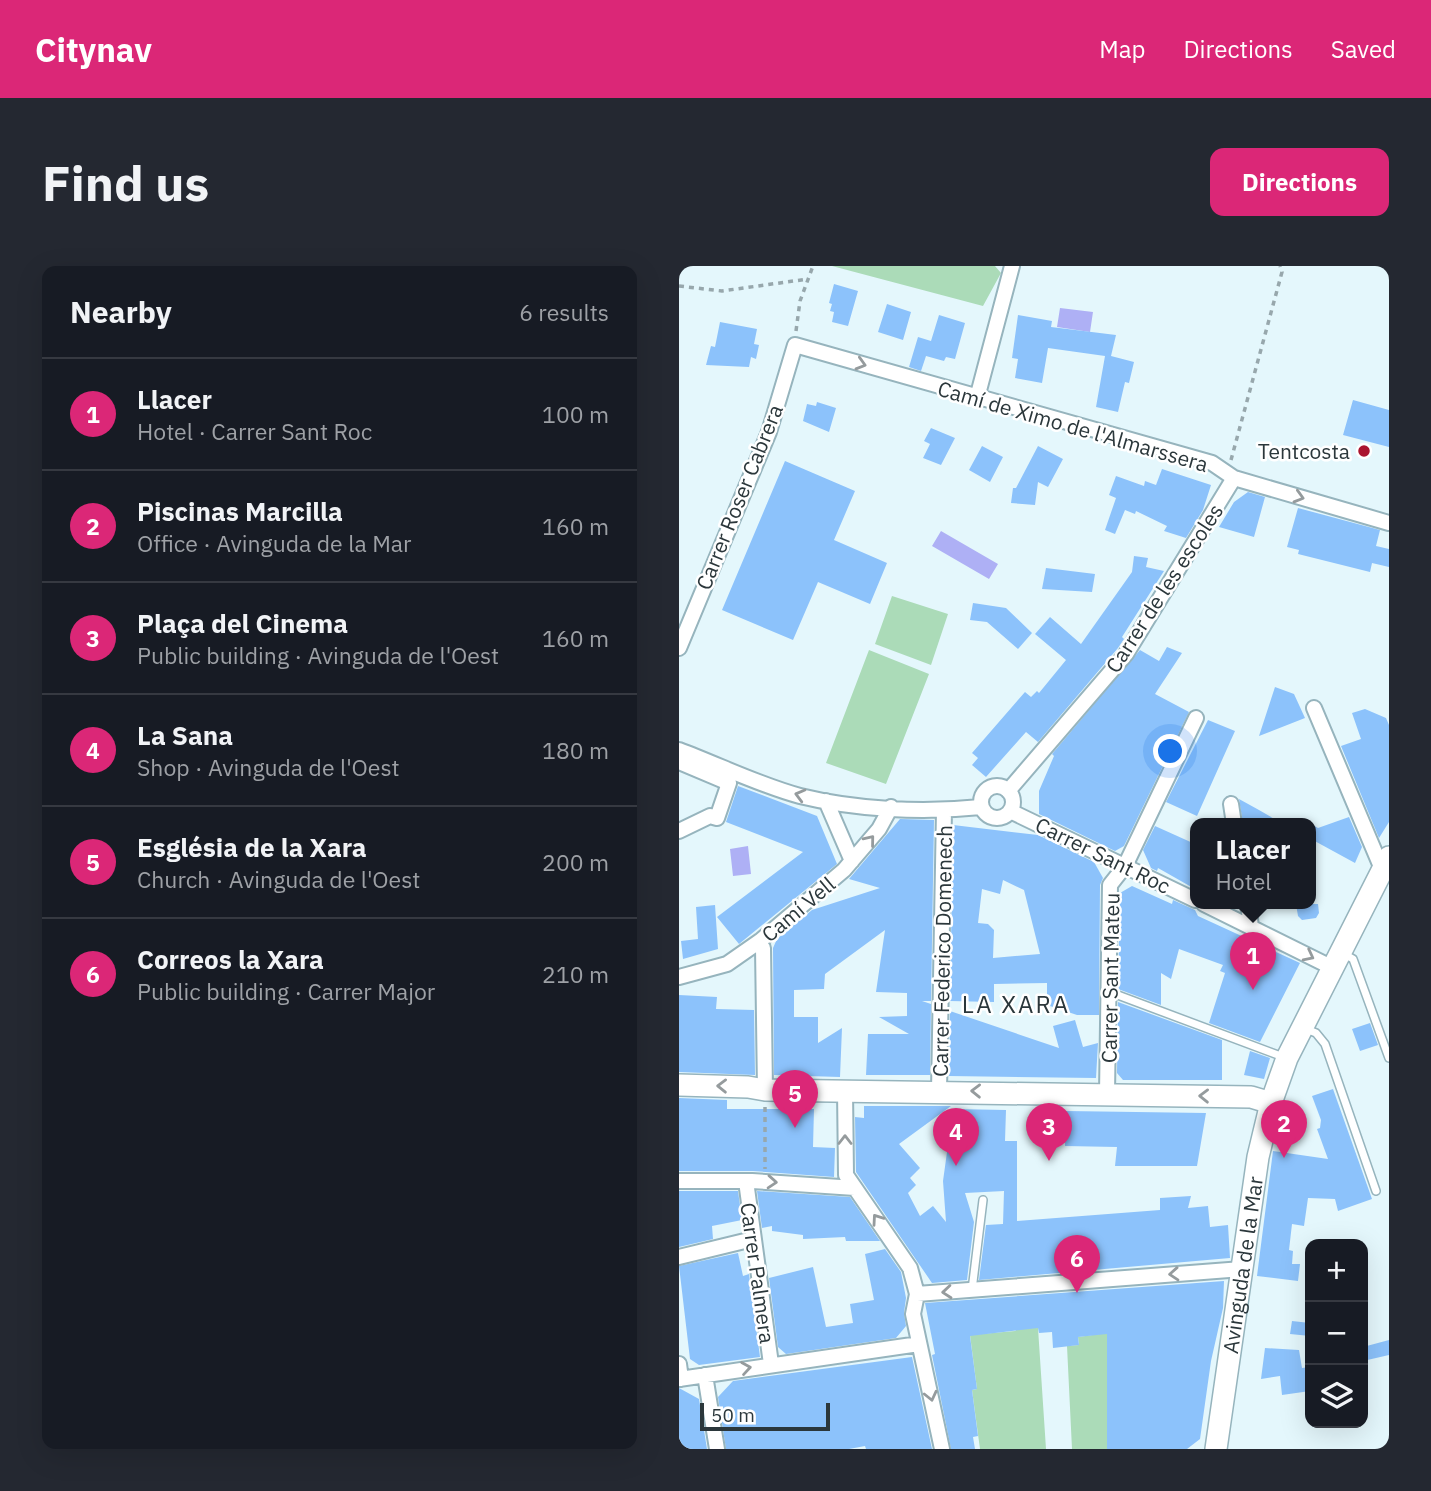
<!DOCTYPE html>
<meta charset="utf-8">
<style>
body{margin:0;font-family:"IBM Plex Sans",sans-serif;background:#242831;color:#f1f3f6}
.controls{position:absolute;right:21px;bottom:21px;display:grid;overflow:hidden;border-radius:14px;box-shadow:0 7px 28px #0002}
.controls button{width:63px;height:63px;display:grid;place-items:center;padding:0;border:0;border-bottom:2px solid #363941;background:#171b24;color:#f1f3f6;font:35px sans-serif}
.scale{position:absolute;left:21px;bottom:18px;width:130px;box-sizing:border-box;padding-left:7px;border:4px solid #2b373b;border-top:0;font-size:19px;line-height:24px;white-space:nowrap;color:#2b373b;-webkit-text-stroke:5px #fff;paint-order:stroke}
.you{position:absolute;left:492px;top:486px;width:24px;height:24px;margin:-18px;border:5px solid #fff;border-radius:50%;background:#1a73e8;box-shadow:0 0 0 10px #1a73e833}
.badge{display:grid;place-items:center;width:46px;height:46px;border-radius:50%;background:#db2777;color:#fff;font-size:23px;font-weight:700}
.pin{position:absolute;translate:-50% -58px;filter:drop-shadow(0 2px 4px #0008)}
.pin::after{content:'';position:absolute;top:37px;width:24px;height:21px;background:inherit;clip-path:polygon(0 0,100% 0,50% 100%)}
.popup{position:absolute;left:511px;top:552px;width:126px;height:91px;box-sizing:border-box;display:grid;place-content:center;border-radius:14px;background:#171b24;filter:drop-shadow(0 2px 5px #0005);font-size:23px;white-space:nowrap;color:#9ea1a6}
.popup b{font-size:26px;color:#f1f3f6}
.popup::after{content:'';position:absolute;left:50%;top:100%;margin-left:-14px;border:14px solid transparent;border-top-color:#171b24}
.list{margin:0;padding:0;list-style:none}
h2{display:flex;justify-content:space-between;align-items:center;height:91px;margin:0;padding:0 28px;font-size:30px}
h2 small{font-size:23px;font-weight:400;color:#9ea1a6}
.list li{display:grid;grid-template-columns:46px 1fr auto;gap:21px;align-items:center;box-sizing:border-box;height:112px;padding:0 28px;border-top:2px solid #363941}
.list b{display:block;font-size:26px;white-space:nowrap}
.list p{margin:0;font-size:23px;white-space:nowrap;color:#9ea1a6}
.list em{font-size:23px;font-style:normal;color:#9ea1a6}
.icon{flex:none;width:38px;height:38px;fill:none;stroke:currentColor;stroke-width:2;stroke-linecap:round;stroke-linejoin:round}
.map{position:relative;flex:none;width:710px;height:1183px;overflow:hidden;border-radius:14px}
header{display:flex;align-items:center;gap:42px;box-sizing:border-box;height:98px;padding:0 35px;background:#db2777;color:#fff}
header strong{font-size:33px}
nav{display:flex;gap:38px;margin-inline-start:auto;font-size:24px}
.intro{display:flex;align-items:center;justify-content:space-between;box-sizing:border-box;height:168px;padding:0 42px}
h1{margin:0;font-size:49px}
.button{padding:18px 32px;border-radius:14px;background:#db2777;color:#fff;font-size:24px;font-weight:700}
main{display:flex;gap:42px;padding:0 42px}
aside{flex:1;background:#171b24;border-radius:14px;box-shadow:0 7px 28px #0002}
.map>svg:first-child{display:block}
.green{fill:#abdbb8}
.water{fill:#aeb0f5}
.building{fill:#8cc2fb;fill-rule:evenodd}
.lines{fill:none;stroke-linecap:round;stroke-linejoin:round}
.lane-casing{stroke:#96b4bd;stroke-width:10}
.street-casing{stroke:#96b4bd;stroke-width:18}
.secondary-casing{stroke:#96b4bd;stroke-width:24}
.path{stroke:#97a7ac;stroke-width:3.5;stroke-dasharray:5 5;stroke-linecap:butt}
.lane{stroke:#fff;stroke-width:7}
.street{stroke:#fff;stroke-width:14}
.secondary{stroke:#fff;stroke-width:21}
.oneway{stroke:#959b9d}
.poi-dot{fill:#aa142f;stroke:#fff;stroke-width:2.5}
.labels{text-anchor:middle;dominant-baseline:central;stroke-width:5;stroke-linejoin:round;paint-order:stroke}
.street-label{font-size:21px;fill:#2b373b;stroke:#fff}
.poi-label{font-size:21px;fill:#2b373b;stroke:#fff;text-anchor:end}
.quarter-label{font-size:24px;letter-spacing:2px;fill:#2b373b;stroke:#fff}
</style>
<header>
<strong>Citynav</strong>
<nav><a>Map</a><a>Directions</a><a>Saved</a></nav>
</header>
<div class="intro"><h1>Find us</h1><a class="button">Directions</a></div>
<main>
<aside>
<h2>Nearby<small>6 results</small></h2>
<ul class="list">
<li><span class="badge">1</span><div><b>Llacer</b><p>Hotel · Carrer Sant Roc</p></div><em>100 m</em></li>
<li><span class="badge">2</span><div><b>Piscinas Marcilla</b><p>Office · Avinguda de la Mar</p></div><em>160 m</em></li>
<li><span class="badge">3</span><div><b>Plaça del Cinema</b><p>Public building · Avinguda de l'Oest</p></div><em>160 m</em></li>
<li><span class="badge">4</span><div><b>La Sana</b><p>Shop · Avinguda de l'Oest</p></div><em>180 m</em></li>
<li><span class="badge">5</span><div><b>Església de la Xara</b><p>Church · Avinguda de l'Oest</p></div><em>200 m</em></li>
<li><span class="badge">6</span><div><b>Correos la Xara</b><p>Public building · Carrer Major</p></div><em>210 m</em></li>
</ul>
</aside>
<div class="map">
<svg width="710" height="1183" viewBox="0 0 710 1183">
<rect width="100%" height="100%" fill="#e4f7fc"/>
<path class="green" d="M153 0H316L322 7 304 40Z
M213 330 269 348 252 399 196 378Z
M190 384 250 408 207 518 147 497Z
M358 1047 367 1183H301L293 1124 298 1123 291 1069 336 1065Z
M428 1067V1183H393L388 1080 400 1079 399 1071Z"/>
<path class="water" d="M381 42 414 46 411 66 378 61Z
M262 265 319 298 310 313 253 280Z
M69 580 72 608 54 610 51 583Z"/>
<path class="building" d="M155 18 179 25 169 60 153 56 155 46 151 45 153 38 150 37Z
M208 38 232 46 224 74 199 66Z
M260 49 286 57 276 93 267 91 265 95 247 90 242 105 230 101 239 71 252 75Z
M339 49 373 55 372 61 437 69 432 90 455 96 450 117 446 116 439 146 417 141 426 90 369 82 363 117 336 112 339 93 333 92Z
M41 56 78 63 75 78 80 79 77 93 72 91 70 101 27 99 32 80 36 81Z
M674 134 710 144V181L664 169Z
M138 136 157 142 150 166 124 155 128 138 137 140Z
M252 162 276 172 262 199 244 192 251 178 245 175Z
M303 180 324 191 311 216 290 204Z
M359 180 384 193 369 221 359 216 356 239 332 237 334 222H337Z
M106 195 176 225 155 274 208 297 191 338 139 316 114 374 43 344Z
M483 203 532 219 524 244 507 272 485 265 488 260 457 245 456 248 446 244 436 268 426 264 437 232 430 229 437 210 465 220 466 215 477 219Z
M569 226 586 231 575 271 540 261 555 236Z
M619 242 701 264 697 280 710 283V301L693 297 691 306 619 288 620 284 608 281Z
M455 290 469 292 467 301 485 305 443 371 445 373 439 382 359 476 347 466 307 511 293 499 299 492 293 487 346 426 352 431 358 425 360 427 387 394 356 368 371 351 402 378 453 306Z
M367 302 416 308 413 326 363 323Z
M294 337 327 342 353 367 339 383 308 356 291 354Z
M488 381 503 387 476 428 510 446 445 580 436 585 360 548V525L375 490 373 488 461 384 480 395Z
M596 421 615 428 626 452 580 470Z
M686 443 707 452 710 459V556L700 572 662 480 682 473 673 447Z
M529 454 556 465 518 550 487 536Z
M59 520 138 550 158 598 60 678 38 651 124 586 47 556Z
M560 533 580 544 604 558H564Z
M670 551 683 581 676 597 632 573V558L639 562Z
M221 553 255 554 252 735H243L252 738 251 809H187L189 768H230L200 751 228 750V727L197 726 206 664 146 708 145 723 115 724V751H139V777L163 762 161 811 95 809 94 682 98 673 133 644 201 622 170 613Z
M274 559 359 569 415 596 424 612 421 619 420 749H398L368 739V717L315 718V736L271 735ZM324 614 345 624 361 688 314 692 315 664 309 658 299 657 303 623 321 628Z
M476 560 516 578V623L479 602 478 605 472 602 464 584Z
M453 620 493 638 494 634 516 644 519 650 621 697 581 776 530 757 546 707 541 705 544 699 500 683 492 713 482 707V739L439 723 441 627Z
M617 638H639L640 647 637 652 623 654 619 650Z
M36 639 39 683 4 693 2 675 19 673 17 641Z
M0 729 38 731 37 743 75 744 76 809 0 806Z
M439 736 543 774V814H444L438 807Z
M271 745 380 782 374 760 396 754 404 781 419 777 417 812 270 810Z
M691 757 699 779 681 785 673 763Z
M571 785 591 792 585 813 565 809Z
M654 823 693 933 659 945 656 933 629 932 625 960 613 958 610 984 614 985 613 998H621L619 1015 578 1010 594 885 649 893 638 863 641 862 642 854 633 830Z
M0 832 48 834V843H135L134 881 156 882 155 911 74 905H0Z
M185 840H272L220 878 241 902 231 912 237 919 229 927 241 950 254 940 267 956 264 915 274 843 327 844 326 875H338V955L481 944V932L512 930 509 942 529 940 531 961 549 959 551 992 300 1014 307 959 324 958 325 925 286 927 295 956 288 1014 253 1017 177 906 176 851 185 852Z
M387 845 527 847 518 900H436L438 881 386 880Z
M0 925H59L63 954 33 960 34 973 0 981Z
M78 925 171 931 201 975H167L166 971 124 973V969L93 965V960L83 962Z
M206 983 222 1006 227 1032 225 1047 227 1060 217 1072 107 1088 99 1081 90 1012 134 1001 147 1061 174 1057 171 1038 195 1034 186 988Z
M59 987 64 1010 70 1008 81 1091 20 1099 11 1093 0 1000Z
M545 1015 544 1042 532 1095 521 1173 508 1183H428V1068L399 1071 400 1079 374 1082 373 1066 360 1067 359 1062 291 1070 298 1123 293 1124 299 1170 294 1171 296 1183H272L253 1089 256 1088 246 1037Z
M613 1055 631 1057V1070L611 1068Z
M710 1074V1089L684 1095V1081Z
M586 1082 620 1084 623 1102 631 1101V1125L603 1129 601 1110 582 1113Z
M233 1091 253 1183H187L186 1180 170 1183H47L39 1131 54 1115Z
M0 1122 20 1133 28 1183H0Z"/>
<g class="lines">
<g class="lane-casing">
<path id="lane" d="M663 687 674 693 710 792
M428 725 607 792
M627 763 637 767 646 778 697 925
M293 1024 304 934"/>
</g>
<g class="street-casing">
<path id="street" d="M298 132 333 0
M0 382 90 166 116 79 533 197 555 212 710 257
M635 442 703 603
M0 484C40 499 80 519 121 530 178 544 244 547 302 541
M0 496 50 517 38 552 31 550 0 565
M302 536a16 16 0 1 1 32 0a16 16 0 1 1-32 0Z
M329 525 447 388 555 212
M147 535 173 595
M552 538 555 558
M331 545 516 634
M525 638 652 701
M569 638 572 661
M84 682 86 824
M0 711 48 698 81 675 165 604 200 563 212 541
M166 824 167 909 231 1002 238 1028 234 1048 263 1183
M260 825 265 544
M428 828 431 619 446 600 517 452
M0 915H73L176 922
M67 915 92 1098
M0 991 74 973
M238 1028 563 1003
M0 1098 2 1113
M26 1109 38 1183
M0 1113 240 1078"/>
</g>
<g class="secondary-casing">
<g id="secondary">
<path d="M0 819 69 821 86 824 572 831 592 837"/>
<path id="s1" d="M537 1183 579 891 592 837 608 792 710 591"/>
</g>
</g>
<path class="path" d="M0 20 43 25 129 13
M117 65 121 35 134 0
M552 194 603 6 601 0
M86 841V903"/>
<use href="#lane" class="lane"/>
<use href="#street" class="street"/>
<use href="#secondary" class="secondary"/>
</g>
<defs><path id="oneway-chevron" d="M-2-3.5L2.5 0L-2 3.5" fill="none" stroke-width="1.6" stroke-linecap="round" stroke-linejoin="round" transform="scale(1.75)"/></defs>
<g class="oneway">
<use href="#oneway-chevron" transform="translate(182 98) rotate(16)"/>
<use href="#oneway-chevron" transform="translate(620 231) rotate(16)"/>
<use href="#oneway-chevron" transform="translate(121 529) rotate(-165)"/>
<use href="#oneway-chevron" transform="translate(191 574) rotate(-51)"/>
<use href="#oneway-chevron" transform="translate(630 690) rotate(27)"/>
<use href="#oneway-chevron" transform="translate(43 820) rotate(-179)"/>
<use href="#oneway-chevron" transform="translate(297 825) rotate(-179)"/>
<use href="#oneway-chevron" transform="translate(525 830) rotate(-179)"/>
<use href="#oneway-chevron" transform="translate(166 874) rotate(-90)"/>
<use href="#oneway-chevron" transform="translate(93 916) rotate(4)"/>
<use href="#oneway-chevron" transform="translate(198 953) rotate(-125)"/>
<use href="#oneway-chevron" transform="translate(495 1008) rotate(176)"/>
<use href="#oneway-chevron" transform="translate(268 1026) rotate(175)"/>
<use href="#oneway-chevron" transform="translate(67 1102) rotate(-9)"/>
<use href="#oneway-chevron" transform="translate(252 1130) rotate(77)"/>
</g>
<circle class="poi-dot" cx="685" cy="185" r="7"/>
<g class="labels">
<g class="street-label">
<text transform="translate(394 160) rotate(16)">Camí de Ximo de l'Almarssera</text>
<text transform="translate(60 231) rotate(-68)">Carrer Roser Cabrera</text>
<text transform="translate(485 322) rotate(-57)">Carrer de les escoles</text>
<text transform="translate(424 589) rotate(26)">Carrer Sant Roc</text>
<text transform="translate(119 643) rotate(-40)">Camí Vell</text>
<text transform="translate(263 685) rotate(-89)">Carrer Federico Domenech</text>
<text transform="translate(431 712) rotate(-89)">Carrer Sant Mateu</text>
<text stroke="none"><textPath href="#s1" startOffset="186">Avinguda de la Mar</textPath></text>
<text transform="translate(79 1007) rotate(82)">Carrer Palmera</text>
</g>
<g class="poi-label">
<text x="671" y="185">Tentcosta</text>
</g>
<g class="quarter-label">
<text x="337" y="738">LA XARA</text>
</g>
</g>
</svg>
<div class="controls">
<button>+</button>
<button>−</button>
<button><svg class="icon" aria-label="layers" viewBox="0 0 24 24"><path d="M12 4l9 5-9 5-9-5zM3 14l9 5 9-5"/></svg></button>
</div>
<div class="scale">50 m</div>
<div class="you"></div>
<div class="pin badge" style="left:574px;top:724px">1</div>
<div class="popup"><b>Llacer</b>Hotel</div>
<div class="pin badge" style="left:605px;top:892px">2</div>
<div class="pin badge" style="left:370px;top:895px">3</div>
<div class="pin badge" style="left:277px;top:900px">4</div>
<div class="pin badge" style="left:116px;top:862px">5</div>
<div class="pin badge" style="left:398px;top:1027px">6</div>
</div>
</main>
